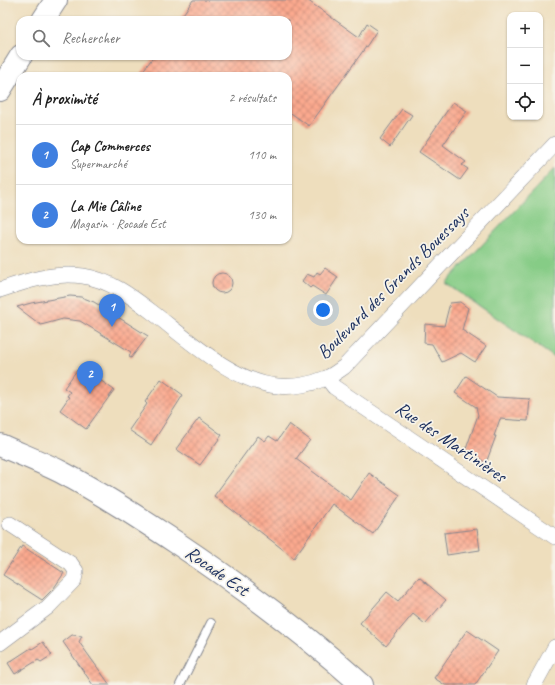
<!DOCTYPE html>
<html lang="fr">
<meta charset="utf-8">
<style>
body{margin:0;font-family:Caveat,sans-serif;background:#f6f6f6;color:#222}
.controls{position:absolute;right:12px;top:12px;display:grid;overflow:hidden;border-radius:8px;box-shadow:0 1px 3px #0004}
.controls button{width:36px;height:36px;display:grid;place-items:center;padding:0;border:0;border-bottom:1px solid #e0e0e0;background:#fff;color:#222;font:20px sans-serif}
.you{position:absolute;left:323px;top:310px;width:14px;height:14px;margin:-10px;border:3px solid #fff;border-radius:50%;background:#1a73e8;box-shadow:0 0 0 6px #1a73e833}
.badge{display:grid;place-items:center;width:26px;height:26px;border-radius:50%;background:#1f6fb2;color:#fff;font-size:13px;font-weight:700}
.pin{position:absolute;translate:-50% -33px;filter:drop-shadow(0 1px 2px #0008)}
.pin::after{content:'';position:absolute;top:21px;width:14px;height:12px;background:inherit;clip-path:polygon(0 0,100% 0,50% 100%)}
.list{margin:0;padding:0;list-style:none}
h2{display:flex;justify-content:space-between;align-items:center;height:52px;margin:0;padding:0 16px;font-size:17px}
h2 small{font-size:13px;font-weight:400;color:#767676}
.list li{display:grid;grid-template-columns:26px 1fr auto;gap:12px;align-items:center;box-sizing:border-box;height:60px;padding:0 16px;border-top:1px solid #e0e0e0}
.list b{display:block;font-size:15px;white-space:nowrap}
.list p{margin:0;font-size:13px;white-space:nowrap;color:#767676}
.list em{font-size:13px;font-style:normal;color:#767676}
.icon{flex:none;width:22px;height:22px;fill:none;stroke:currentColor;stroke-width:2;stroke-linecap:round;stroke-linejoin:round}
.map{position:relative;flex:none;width:555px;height:685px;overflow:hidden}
.search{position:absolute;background:#fff;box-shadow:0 1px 3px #0004;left:16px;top:16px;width:276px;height:44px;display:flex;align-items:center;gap:10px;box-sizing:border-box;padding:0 14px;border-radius:12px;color:#767676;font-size:15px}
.panel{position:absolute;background:#fff;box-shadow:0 1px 3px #0004;left:16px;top:72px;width:276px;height:172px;border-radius:12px}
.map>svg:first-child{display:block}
.green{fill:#86cc86;stroke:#507e72}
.building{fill:url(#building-cross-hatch)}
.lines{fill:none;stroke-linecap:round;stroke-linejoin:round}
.lane-casing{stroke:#84868e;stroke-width:10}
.street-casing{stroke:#84868e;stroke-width:16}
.primary-casing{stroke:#84868e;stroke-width:24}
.lane{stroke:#fff;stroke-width:8}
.street{stroke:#fff;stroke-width:15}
.primary{stroke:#fff;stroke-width:22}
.labels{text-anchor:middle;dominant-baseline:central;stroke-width:3.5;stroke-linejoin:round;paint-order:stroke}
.street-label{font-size:19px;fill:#1b2f5e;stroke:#f7f3e8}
</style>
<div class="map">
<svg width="555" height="685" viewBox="0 0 555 685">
<defs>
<pattern id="building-cross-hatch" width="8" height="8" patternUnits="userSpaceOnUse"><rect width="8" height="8" fill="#fba98e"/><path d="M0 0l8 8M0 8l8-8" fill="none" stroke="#ca8a77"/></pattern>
</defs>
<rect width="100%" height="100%" fill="#f7f3e8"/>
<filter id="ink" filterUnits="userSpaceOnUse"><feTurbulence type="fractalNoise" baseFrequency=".025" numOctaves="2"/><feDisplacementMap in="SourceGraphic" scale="8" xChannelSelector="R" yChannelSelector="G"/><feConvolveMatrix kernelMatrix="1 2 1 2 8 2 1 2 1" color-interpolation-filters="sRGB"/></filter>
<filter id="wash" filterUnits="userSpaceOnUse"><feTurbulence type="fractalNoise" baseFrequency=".012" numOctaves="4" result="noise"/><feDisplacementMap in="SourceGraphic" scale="16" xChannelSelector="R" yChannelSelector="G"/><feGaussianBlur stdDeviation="0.9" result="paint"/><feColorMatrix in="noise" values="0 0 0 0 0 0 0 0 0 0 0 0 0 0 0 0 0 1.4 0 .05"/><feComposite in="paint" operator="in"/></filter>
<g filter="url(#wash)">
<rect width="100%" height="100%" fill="#eedebd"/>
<path class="green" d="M555 168V358L446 283Z"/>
<g id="blocks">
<path class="building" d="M193 0H307L359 37 367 23 377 30 368 44 309 126 288 111V76H139L154 56H288V20H179Z
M453 102 467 111 443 145 466 162 462 165 468 169 460 180 419 152Z
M402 109 412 115 390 147 380 139Z
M325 268 338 277 326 295 312 286 310 288 302 281 307 274 314 277 317 272 320 274Z
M212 283a10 10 0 1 1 20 0a10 10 0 1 1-20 0Z
M70 296 81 297 94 302 148 336 131 358 129 357 131 352 80 321 63 319 41 325 17 307 31 303Z
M460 302 468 308 462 330 486 346 475 362 461 353 442 362 432 344 424 343 425 324 444 326 450 303Z
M77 370 83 374 86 370 114 390 86 429 60 410 69 397 67 396 70 392 64 388Z
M466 376 497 397 530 399 528 421 500 419 494 436H496L486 463 466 449 478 415 476 407 455 393Z
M161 379 183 395 151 445 129 430 147 404 145 402Z
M199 418 222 435 200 465 176 449Z
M289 424 310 440 296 459 351 500 369 473 400 495 373 534 332 504 294 558 214 496 258 436 265 441 269 436 277 441Z
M477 529 480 550 447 555 444 533Z
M22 546 64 573 54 588 42 600 3 575Z
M419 577 446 600 425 624 413 614 386 646 360 623 387 592 398 601Z
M467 630 498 651 475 685H445L434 678Z
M72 635 82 636 79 642 110 685H93L63 642Z
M43 642 52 655 41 662 38 660 15 674 8 663 31 648 32 649Z"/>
</g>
</g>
<g filter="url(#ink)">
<use href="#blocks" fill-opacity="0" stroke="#84868e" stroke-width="1"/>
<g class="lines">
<g class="lane-casing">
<path id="lane" d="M180 685 211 623"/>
</g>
<g class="street-casing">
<path id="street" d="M0 290C26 281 54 272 83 276 110 280 131 296 152 312 186 338 234 383 278 386 293 388 312 384 326 378 332 376 338 371 344 367L555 144
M327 378 334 387 555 537
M0 643 48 607 74 580 76 571 71 564 10 524
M534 685 555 647"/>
</g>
<g class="primary-casing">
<path id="primary" d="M43 20 56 0
M0 90 21 56
M0 445C20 454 41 462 61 472 101 493 139 518 177 543 241 586 304 633 362 685"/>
</g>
<use href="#lane" class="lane"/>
<use href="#street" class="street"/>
<use href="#primary" class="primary"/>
</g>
</g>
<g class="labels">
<g class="street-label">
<text transform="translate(393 283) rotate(-45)">Boulevard des Grands Bouessays</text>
<text transform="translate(451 442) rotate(34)">Rue des Martinières</text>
<text transform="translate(217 571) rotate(35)">Rocade Est</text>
</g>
</g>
</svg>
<div class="controls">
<button>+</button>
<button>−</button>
<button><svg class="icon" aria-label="locate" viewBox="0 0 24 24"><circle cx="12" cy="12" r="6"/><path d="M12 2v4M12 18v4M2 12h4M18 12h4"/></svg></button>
</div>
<div class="you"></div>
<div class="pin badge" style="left:112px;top:327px;background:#3f7fe0">1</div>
<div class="pin badge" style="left:90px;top:394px;background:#3f7fe0">2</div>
<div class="search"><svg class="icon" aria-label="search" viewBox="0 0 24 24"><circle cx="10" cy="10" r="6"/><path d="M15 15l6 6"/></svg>Rechercher</div>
<section class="panel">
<h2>À proximité<small>2 résultats</small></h2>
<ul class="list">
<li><span class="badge" style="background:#3f7fe0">1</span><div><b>Cap Commerces</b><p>Supermarché</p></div><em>110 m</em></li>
<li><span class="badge" style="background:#3f7fe0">2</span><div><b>La Mie Câline</b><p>Magasin · Rocade Est</p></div><em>130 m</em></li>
</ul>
</section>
</div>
